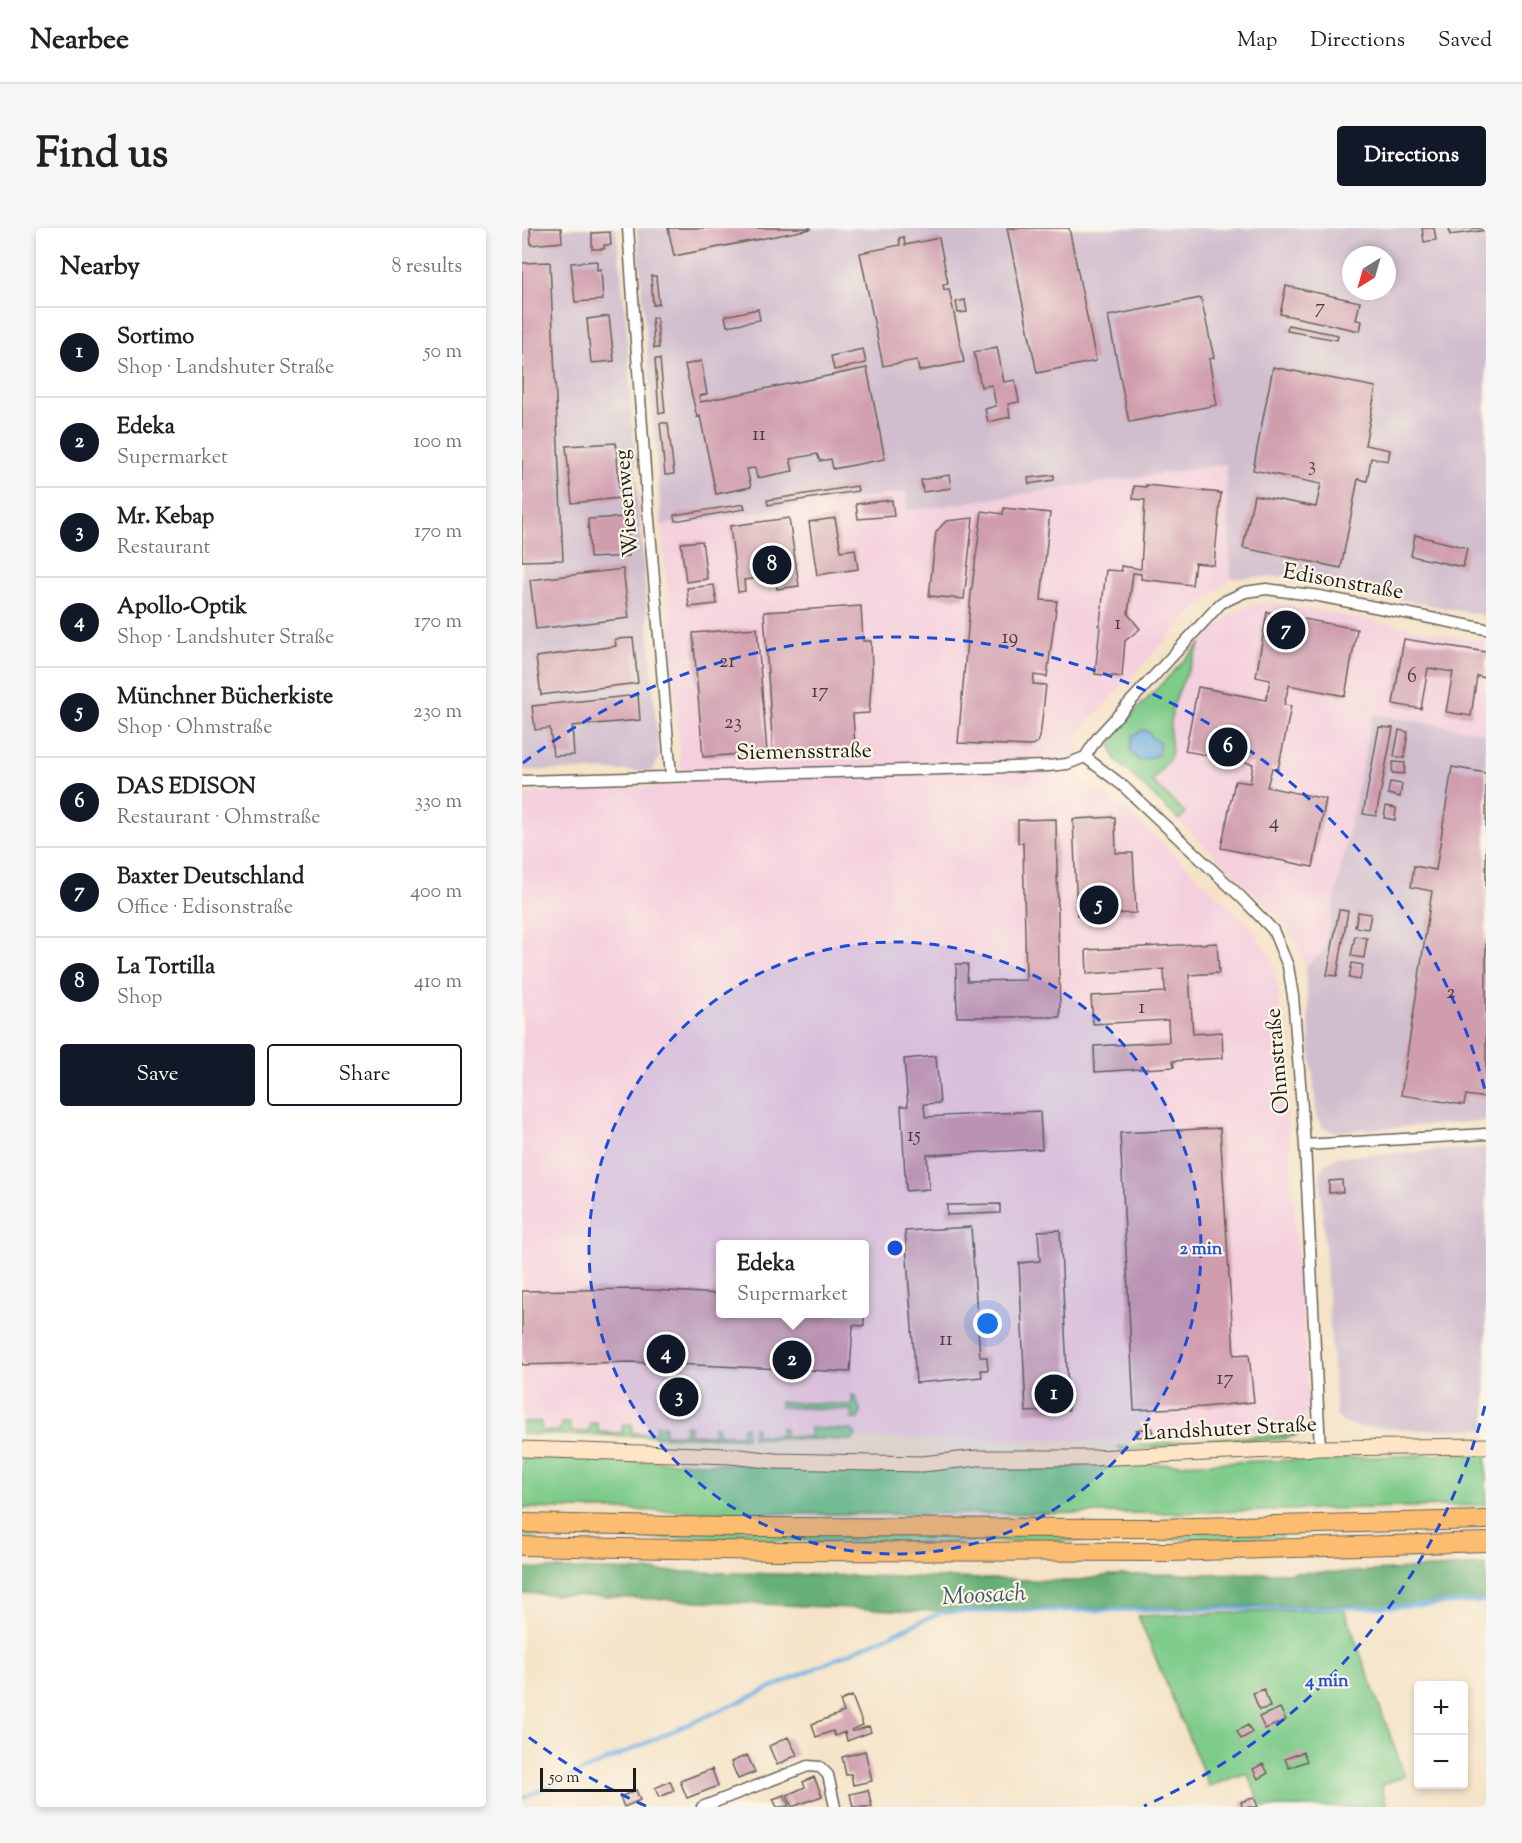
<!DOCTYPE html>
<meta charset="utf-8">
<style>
body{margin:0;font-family:"Sorts Mill Goudy",serif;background:#f6f6f6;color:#202124}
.controls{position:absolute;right:18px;bottom:18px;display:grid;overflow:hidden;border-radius:6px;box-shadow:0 3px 9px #0003}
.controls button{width:54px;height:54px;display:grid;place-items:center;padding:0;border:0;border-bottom:2px solid #e0e0e0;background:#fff;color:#202124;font:30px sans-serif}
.compass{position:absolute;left:820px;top:18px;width:54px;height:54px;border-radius:50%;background:#fff;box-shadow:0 3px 9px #0003;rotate:217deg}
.scale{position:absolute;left:18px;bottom:15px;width:96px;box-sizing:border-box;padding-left:6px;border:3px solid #1c1c1c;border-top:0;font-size:16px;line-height:21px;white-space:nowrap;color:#1c1c1c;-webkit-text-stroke:4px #fcf5e5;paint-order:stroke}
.you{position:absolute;left:466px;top:1096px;width:21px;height:21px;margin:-15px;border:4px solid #fff;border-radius:50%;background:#1a73e8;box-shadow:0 0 0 9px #1a73e833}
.badge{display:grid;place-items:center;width:39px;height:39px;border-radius:50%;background:#111827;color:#fff;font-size:20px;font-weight:700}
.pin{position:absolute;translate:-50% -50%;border:3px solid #fff;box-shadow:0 2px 6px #0006}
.popup{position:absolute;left:194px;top:1012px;width:153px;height:78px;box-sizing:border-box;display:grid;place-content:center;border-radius:6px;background:#fff;filter:drop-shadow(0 2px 4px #0005);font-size:20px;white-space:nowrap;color:#757577}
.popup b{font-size:22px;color:#202124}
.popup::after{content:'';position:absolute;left:50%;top:100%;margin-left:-12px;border:12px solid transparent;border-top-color:#fff}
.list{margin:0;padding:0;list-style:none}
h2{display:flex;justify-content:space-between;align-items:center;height:78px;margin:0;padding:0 24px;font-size:26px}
h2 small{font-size:20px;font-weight:400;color:#757577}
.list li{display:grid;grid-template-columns:39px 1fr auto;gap:18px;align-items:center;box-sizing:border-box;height:90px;padding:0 24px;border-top:2px solid #e0e0e0}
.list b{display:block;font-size:22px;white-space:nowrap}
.list p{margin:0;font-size:20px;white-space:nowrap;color:#757577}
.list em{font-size:20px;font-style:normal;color:#757577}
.actions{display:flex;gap:12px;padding:18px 24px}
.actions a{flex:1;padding:14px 0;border:2px solid #111827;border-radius:6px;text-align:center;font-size:21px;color:#111827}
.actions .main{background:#111827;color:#fff}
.map{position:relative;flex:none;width:964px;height:1579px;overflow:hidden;border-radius:6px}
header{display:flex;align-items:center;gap:36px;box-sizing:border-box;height:84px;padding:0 30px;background:#fff;border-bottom:2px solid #e0e0e0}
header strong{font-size:28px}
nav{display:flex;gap:33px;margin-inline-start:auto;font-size:21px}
.intro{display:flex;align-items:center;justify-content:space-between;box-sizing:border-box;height:144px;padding:0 36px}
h1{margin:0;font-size:42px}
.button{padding:15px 27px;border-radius:6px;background:#111827;color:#fff;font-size:21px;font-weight:700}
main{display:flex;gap:36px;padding:0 36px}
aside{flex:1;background:#fff;border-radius:6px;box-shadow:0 3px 9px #0003}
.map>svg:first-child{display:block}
.built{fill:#f4cfde;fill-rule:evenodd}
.industrial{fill:#d0bdce;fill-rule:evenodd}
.green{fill:#7ecb8a;stroke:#4d7453;stroke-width:1.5}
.forest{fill:#66af76;stroke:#416649;stroke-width:1.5}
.water{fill:#71b0e4;stroke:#466680;stroke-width:1.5}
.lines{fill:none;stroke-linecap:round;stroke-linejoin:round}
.stream{stroke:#71b0e4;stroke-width:4}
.building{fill:#d09daf}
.minor-casing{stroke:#686258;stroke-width:13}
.secondary-casing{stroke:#686258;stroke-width:17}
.motorway-casing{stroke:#686258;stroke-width:20}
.minor{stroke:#fff;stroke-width:10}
.secondary{stroke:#fee5c5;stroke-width:15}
.motorway{stroke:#fcbd6f;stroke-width:18}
.ring{fill:none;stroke:#1d4ed8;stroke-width:3;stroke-dasharray:10 8}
.labels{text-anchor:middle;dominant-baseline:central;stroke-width:4.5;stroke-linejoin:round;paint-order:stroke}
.number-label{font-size:20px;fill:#493c41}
.street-label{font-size:22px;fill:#1c1c1c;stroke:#fcf5e5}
.water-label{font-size:24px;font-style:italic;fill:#3e576c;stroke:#fcf5e5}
.centre{fill:#1d4ed8;stroke:#fcf5e5;stroke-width:3}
.ring-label{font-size:18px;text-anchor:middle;font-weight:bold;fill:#1d4ed8;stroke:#fcf5e5;stroke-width:4.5;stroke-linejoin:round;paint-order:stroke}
</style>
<header>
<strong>Nearbee</strong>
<nav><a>Map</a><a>Directions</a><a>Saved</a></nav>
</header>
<div class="intro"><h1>Find us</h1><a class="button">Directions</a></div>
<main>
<aside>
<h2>Nearby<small>8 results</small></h2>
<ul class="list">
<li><span class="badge">1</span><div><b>Sortimo</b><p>Shop · Landshuter Straße</p></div><em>50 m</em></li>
<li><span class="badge">2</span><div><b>Edeka</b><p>Supermarket</p></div><em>100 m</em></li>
<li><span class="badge">3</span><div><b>Mr. Kebap</b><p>Restaurant</p></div><em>170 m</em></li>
<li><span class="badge">4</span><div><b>Apollo-Optik</b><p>Shop · Landshuter Straße</p></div><em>170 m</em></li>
<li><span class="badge">5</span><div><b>Münchner Bücherkiste</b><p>Shop · Ohmstraße</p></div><em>230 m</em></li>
<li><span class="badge">6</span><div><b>DAS EDISON</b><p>Restaurant · Ohmstraße</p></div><em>330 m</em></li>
<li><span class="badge">7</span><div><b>Baxter Deutschland</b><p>Office · Edisonstraße</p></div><em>400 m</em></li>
<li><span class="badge">8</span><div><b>La Tortilla</b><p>Shop</p></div><em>410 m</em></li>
</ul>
<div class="actions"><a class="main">Save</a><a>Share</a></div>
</aside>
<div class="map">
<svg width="964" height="1579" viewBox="0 0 964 1579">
<rect width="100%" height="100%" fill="#fcf5e5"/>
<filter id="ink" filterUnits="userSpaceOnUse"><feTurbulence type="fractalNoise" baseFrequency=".0167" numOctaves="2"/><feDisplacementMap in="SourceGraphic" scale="12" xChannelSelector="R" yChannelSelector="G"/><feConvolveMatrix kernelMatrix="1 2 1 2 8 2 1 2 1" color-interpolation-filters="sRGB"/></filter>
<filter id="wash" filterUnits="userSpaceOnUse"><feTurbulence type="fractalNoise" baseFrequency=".008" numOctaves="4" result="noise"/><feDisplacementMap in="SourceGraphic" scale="24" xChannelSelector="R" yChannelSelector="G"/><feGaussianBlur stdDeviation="1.35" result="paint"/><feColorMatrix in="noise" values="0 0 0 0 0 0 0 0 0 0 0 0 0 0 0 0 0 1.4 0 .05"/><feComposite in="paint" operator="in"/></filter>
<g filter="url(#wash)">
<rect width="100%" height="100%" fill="#f4e3c7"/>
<path class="built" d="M705 236 709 350 673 381 556 505 558 552 598 576 730 700 750 732 757 768 786 1172 783 1190 776 1198 768 1202 574 1213 0 1206V566L160 557 140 297 385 264 386 283ZM198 1016H342V1086H198Z
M751 374 964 414V505L851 486 802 723 783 738 775 716 757 689 596 534 590 522 591 510 598 499 702 391 716 383 734 376Z"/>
<path class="industrial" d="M0 0H94L103 82 114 244 137 531 129 543 0 542Z
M115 0H964V388L762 349 709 350 704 236 385 283 384 264 140 297ZM829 27H865V63H829Z
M851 486 964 505V893L812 904 802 901 795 891 790 838 783 738 802 723Z
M964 919V1201L900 1202 837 1199 821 1195 814 1187 798 944 804 935 816 929Z"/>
<path class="green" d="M679 415 657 462 650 482 648 504 650 525 646 533 630 553 663 585 657 592 596 534 592 528 589 516 598 499Z
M330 1167 333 1168 339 1184 336 1191H330L329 1182 258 1179V1174L330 1177Z
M0 1194H19V1203H38L39 1195H48V1203L67 1204 68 1195H76V1204L100 1205 101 1196H110V1205H134V1197H143V1206H163V1197H168V1206L191 1207 192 1198H196L197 1207H220L221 1199H225L224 1210 0 1206Z
M231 1199H234V1207L258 1208 259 1199 263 1200V1208L288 1209V1200L330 1202 334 1207 331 1212 230 1210Z
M772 1206 775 1207 762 1211 689 1215 599 1223 596 1219 689 1211Z
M964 1225V1277L644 1285 299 1286 0 1280V1230C137 1232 274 1240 412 1240 596 1240 780 1231 964 1225Z
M0 1301 760 1303V1310L391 1315 0 1308Z
M822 1381 883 1548 859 1557 865 1579H740L725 1545 687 1558 616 1388Z"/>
<path class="forest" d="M964 1337V1374L832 1380 831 1377 393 1383 0 1365V1340L551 1353 588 1347 829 1344Z"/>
<path class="water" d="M621 502 626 503 630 510 638 514 636 527 617 533 608 523 611 507Z"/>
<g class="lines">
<path class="stream" d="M0 1570 420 1384 863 1379 964 1373"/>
</g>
<g id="blocks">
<path class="building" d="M8 0H39L40 14 9 17Z
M146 0H289V1L152 28Z
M485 0H547L574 133 515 145Z
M900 0H912L914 12 902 14Z
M927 0H964V2L928 7Z
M88 4 89 17H82V21H70V5Z
M382 9 383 17 417 10 426 55 421 56 422 62 427 61 442 134 397 143 395 132 361 138 338 25 378 17 377 10Z
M75 33V42L79 41 81 72 53 74 49 35Z
M28 34 41 332 0 333V35Z
M129 48H134L137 76 131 77Z
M764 58 838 74 834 92 840 93 838 103 758 86Z
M679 70 692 130 687 131 695 177 607 194 586 88Z
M443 72 445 84 436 85 434 74Z
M236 81 238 92 205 98 203 88Z
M87 88 92 133 69 135 65 91Z
M130 90H135L137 120H132Z
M766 97 816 107 815 112 765 103Z
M475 119 482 154 493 152 497 174 486 176 488 189 466 194 463 181 474 178 470 157 459 159 452 124Z
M341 121 344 135 312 142 309 128Z
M133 131H138L143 185H137Z
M179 133 185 166 177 168 178 174 345 140 363 231 311 241 309 231 298 233 295 226 268 231 271 243 235 250 233 240 225 241 229 259 194 266 178 188 175 189 163 137Z
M751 139 854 159 843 217 868 222 866 233 849 230 845 253 836 251 819 340 721 320 732 267 794 279 799 256 731 242Z
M138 195H146L152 246 143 247Z
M94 215 98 270 50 275 44 218Z
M427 247 429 260 401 264 399 252Z
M532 247V252L507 256 506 250Z
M624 257 699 265 692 337 673 335 670 357 619 351V346L611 345 606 386 618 401 603 413 600 449 573 446 578 399 576 397 578 395 584 342 600 343 599 338 619 341 623 272 611 271 612 258 624 259Z
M335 258 336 263 246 277 245 272Z
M370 272 372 288 336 291 334 276Z
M222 276 223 281 153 293 152 287Z
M482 280 528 285 519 372 535 373 525 449 512 447 511 456 524 457 518 509 516 514 508 518 436 515 449 366 460 283 481 286Z
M105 289 107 328 68 330 66 291Z
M267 290 277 358 255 361 253 348 222 352 223 363 216 364 208 298Z
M313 290 319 323 333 321 336 341 295 347 287 294Z
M451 290 442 371 407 368 414 304 424 293Z
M893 307 945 320 941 339 889 328Z
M180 313 185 351 164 354 159 315Z
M101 341 107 390 14 401 8 352Z
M192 357 195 376 167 379 165 360Z
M339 378 341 413H349L350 442 347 485 331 486 333 520 251 526 242 384Z
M745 384 835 401 823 468 767 457 762 477 769 478 763 509 756 541 750 540 745 559 804 571 791 639 699 620 713 553 728 555 731 536 663 523 676 459 744 472 748 452 734 449Z
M235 400 245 524 181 529 171 405Z
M111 410 116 455 19 467 14 429 94 418 93 411Z
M882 411 964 424V450L955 448 949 488 924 484 931 444 906 440 899 481 871 476Z
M116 467 118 492 50 498 52 527 31 528 28 500 13 502 10 478Z
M857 499 871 500 854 588 841 586Z
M877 502 886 504 882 530 872 528Z
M871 534 883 535 882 546 870 545Z
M930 539 964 545V870L944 867 942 877 879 867 910 663 889 659 892 638 914 642Z
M868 554 880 556 878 569 866 566Z
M864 578 874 580 873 592 862 590Z
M593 589 594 625H611L614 685 555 687 551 591Z
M534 591 538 789H435L434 736H446L445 753 504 752 501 615H496V592Z
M817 682 826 683 815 748 805 747Z
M836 684 849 686 846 701 833 699Z
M833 708 845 710 842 730 829 728Z
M695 715 697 745 667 747 671 806 700 804 701 830 651 833 652 839 573 844 572 818 647 814 646 792 571 796 569 768 643 764 642 741 565 746 564 722Z
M830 735 841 737 838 752 827 750Z
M414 828 418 875 402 876 403 889 518 883 520 921 405 927 407 961 384 963 379 878H386L382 831Z
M698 900 712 1127 727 1126 732 1174 681 1179 612 1182 598 905Z
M820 952 821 964 807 965V953Z
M478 976V985L425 987V977Z
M449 999 458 1129H465L466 1142H459L460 1149 394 1155 383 1003Z
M538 1002 547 1182 504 1184 497 1035 518 1033 516 1003Z
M113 1061 198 1066V1086H342V1098L331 1097 328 1144 109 1134 0 1137V1063Z
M630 1200 631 1208 614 1209V1202Z
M742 1461 748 1479 737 1482 731 1465Z
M330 1468 341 1497 329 1502 330 1504 347 1498 349 1504 325 1513 323 1504 313 1508 311 1503 294 1509 290 1496 322 1484 318 1473Z
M758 1480 764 1492 743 1501 737 1489Z
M726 1497 730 1505 719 1511 715 1503Z
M266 1509 275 1527 255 1537 247 1518Z
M343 1523 350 1553 331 1557 329 1546 324 1547 320 1529Z
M781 1524 785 1533 767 1540 763 1531Z
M225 1527 233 1544 216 1551 209 1534Z
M741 1536 746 1545 736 1551 731 1541Z
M190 1541 196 1558 165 1570 158 1553Z
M292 1549 300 1568 270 1579 265 1567 283 1559 281 1554Z
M148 1553 152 1563 137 1569 133 1560Z
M114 1562 118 1572 102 1579 98 1569Z
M346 1562 350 1579H331L328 1566Z
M262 1567 267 1578 255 1579 251 1571Z
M732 1569 736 1579H720L719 1574Z"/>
</g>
</g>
<g filter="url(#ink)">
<use href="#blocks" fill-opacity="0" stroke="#686258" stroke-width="1.5"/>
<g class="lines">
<g class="minor-casing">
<path id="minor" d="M106 0 125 269 149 548
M563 529 600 557 719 669 751 702 766 738 771 768 783 917 798 1220
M563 529 576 509 699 375 723 364 744 361 797 368 964 401
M0 553 526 538 545 536 563 529
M783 917 964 906
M180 1579 286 1538 298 1539 306 1547 313 1579"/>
</g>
<g class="secondary-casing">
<path id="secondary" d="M0 1221 209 1228 253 1233 400 1236 455 1230H570L798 1220 964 1218"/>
</g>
<g class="motorway-casing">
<path id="motorway" d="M0 1295 206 1299 628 1300 964 1292
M0 1318 253 1323 648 1324 964 1314"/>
</g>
<use href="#minor" class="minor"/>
<use href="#secondary" class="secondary"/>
<use href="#motorway" class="motorway"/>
</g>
</g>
<circle cx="373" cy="1020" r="306" fill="#1d4ed8" fill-opacity=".12"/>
<g class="ring">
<circle cx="373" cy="1020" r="306"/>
<path d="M963 1178A611 611 0 0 1 622 1578M124 1578A611 611 0 0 1 1 1505M1 535A611 611 0 0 1 963 862"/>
</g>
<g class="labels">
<g class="number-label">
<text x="798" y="80">7</text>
<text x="237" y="207">11</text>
<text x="790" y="238">3</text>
<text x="596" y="396">1</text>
<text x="488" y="410">19</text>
<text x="205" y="434">21</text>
<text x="890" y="449">6</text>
<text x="298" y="464">17</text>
<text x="211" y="495">23</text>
<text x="752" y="595">4</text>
<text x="929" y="765">2</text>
<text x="620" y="780">1</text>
<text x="392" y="908">15</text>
<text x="424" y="1112">11</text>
<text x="703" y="1151">17</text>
</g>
<g class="street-label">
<text transform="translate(106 275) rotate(-95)">Wiesenweg</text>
<text transform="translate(821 355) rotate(10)">Edisonstraße</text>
<text transform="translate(282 525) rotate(-1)">Siemensstraße</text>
<text transform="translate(757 833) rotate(-95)">Ohmstraße</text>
<text transform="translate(708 1202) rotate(-3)">Landshuter Straße</text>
</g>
<g class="water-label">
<text transform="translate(462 1368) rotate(-3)">Moosach</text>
</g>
</g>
<circle cx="373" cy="1020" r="9" class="centre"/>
<g class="ring-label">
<text x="679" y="1026">2 min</text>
<text x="805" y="1458">4 min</text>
</g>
</svg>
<div class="controls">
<button>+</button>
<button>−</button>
</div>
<svg class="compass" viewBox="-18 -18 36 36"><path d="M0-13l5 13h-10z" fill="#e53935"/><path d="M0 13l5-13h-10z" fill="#757577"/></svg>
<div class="scale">50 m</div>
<div class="you"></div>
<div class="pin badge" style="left:532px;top:1166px">1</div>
<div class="pin badge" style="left:270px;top:1132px">2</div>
<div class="popup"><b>Edeka</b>Supermarket</div>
<div class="pin badge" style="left:157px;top:1169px">3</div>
<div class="pin badge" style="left:144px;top:1126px">4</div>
<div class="pin badge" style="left:577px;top:677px">5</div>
<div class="pin badge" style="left:706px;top:519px">6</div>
<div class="pin badge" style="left:764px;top:402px">7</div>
<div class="pin badge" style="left:250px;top:337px">8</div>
</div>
</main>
